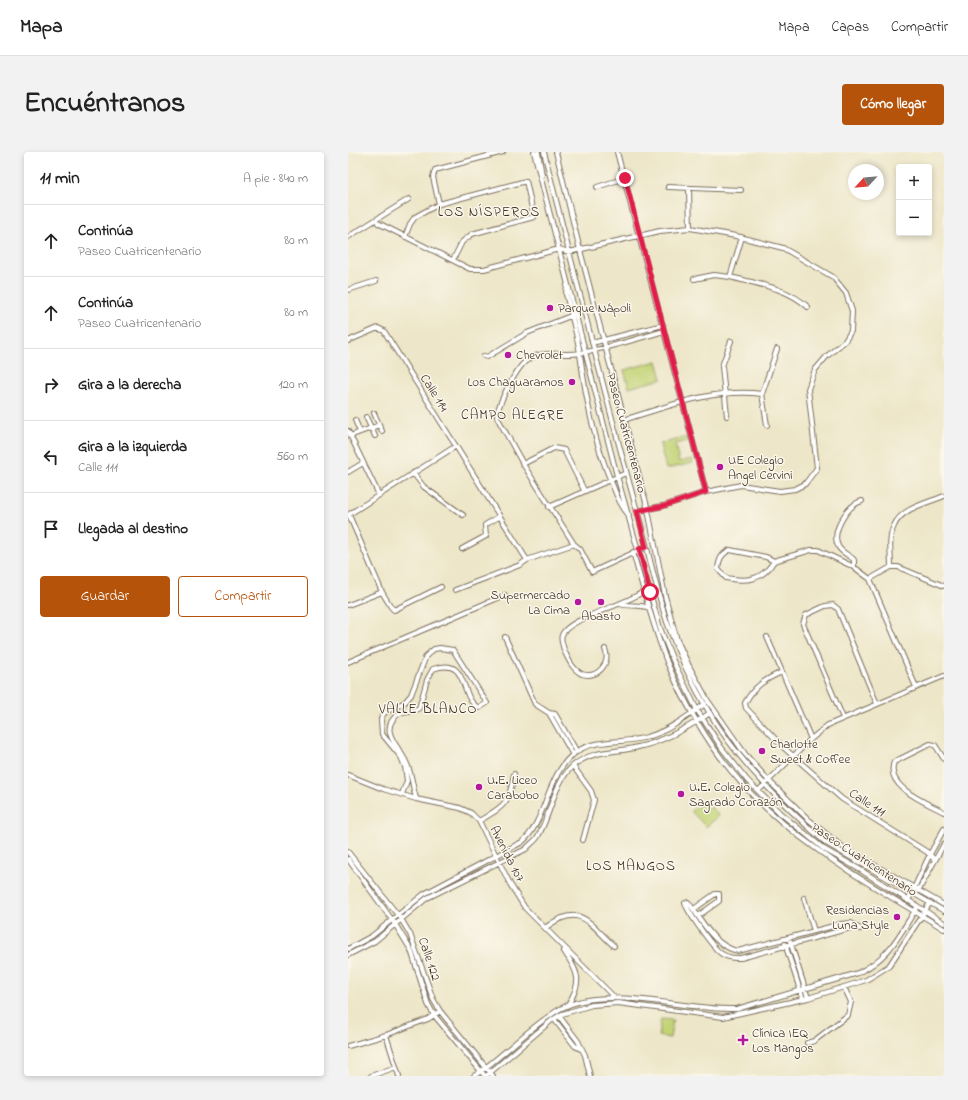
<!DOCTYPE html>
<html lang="es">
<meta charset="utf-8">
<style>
body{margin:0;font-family:"Indie Flower",sans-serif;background:#f2f2f2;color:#222}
.controls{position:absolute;right:12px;top:12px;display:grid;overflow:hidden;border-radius:4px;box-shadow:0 2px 6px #0003}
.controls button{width:36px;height:36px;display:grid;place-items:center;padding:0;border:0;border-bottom:1px solid #e0e0e0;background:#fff;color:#222;font:20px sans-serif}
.compass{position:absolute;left:500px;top:12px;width:36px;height:36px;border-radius:50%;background:#fff;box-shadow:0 2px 6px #0003;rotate:244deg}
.stop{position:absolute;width:12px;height:12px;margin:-9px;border:3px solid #e11d48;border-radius:50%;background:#fff}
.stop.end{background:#e11d48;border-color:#fff;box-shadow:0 1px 4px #0008}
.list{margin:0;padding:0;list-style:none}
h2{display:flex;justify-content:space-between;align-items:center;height:52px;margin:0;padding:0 16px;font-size:17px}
h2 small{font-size:13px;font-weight:400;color:#767676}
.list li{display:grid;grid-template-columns:26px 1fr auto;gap:12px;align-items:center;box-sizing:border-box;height:72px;padding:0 16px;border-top:1px solid #e0e0e0}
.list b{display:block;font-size:15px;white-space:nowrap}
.list p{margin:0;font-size:13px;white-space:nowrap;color:#767676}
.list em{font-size:13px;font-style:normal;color:#767676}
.actions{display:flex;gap:8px;padding:12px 16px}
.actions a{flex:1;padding:9px 0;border:1px solid #b45309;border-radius:4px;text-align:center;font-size:14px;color:#b45309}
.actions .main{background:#b45309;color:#fff}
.icon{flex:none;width:22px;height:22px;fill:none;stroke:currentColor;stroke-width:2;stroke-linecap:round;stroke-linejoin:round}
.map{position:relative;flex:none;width:596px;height:924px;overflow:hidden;border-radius:4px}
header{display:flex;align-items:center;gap:24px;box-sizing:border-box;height:56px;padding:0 20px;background:#fff;border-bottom:1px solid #e0e0e0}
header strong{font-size:19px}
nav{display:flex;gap:22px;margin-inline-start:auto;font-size:14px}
.intro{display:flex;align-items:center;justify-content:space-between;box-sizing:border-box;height:96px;padding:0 24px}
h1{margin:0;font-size:28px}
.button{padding:10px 18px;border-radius:4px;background:#b45309;color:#fff;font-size:14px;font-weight:700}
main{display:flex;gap:24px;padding:0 24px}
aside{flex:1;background:#fff;border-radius:4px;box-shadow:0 2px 6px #0003}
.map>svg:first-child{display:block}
.green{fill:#c2d375;stroke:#7e7e4a}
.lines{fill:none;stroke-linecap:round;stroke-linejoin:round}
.minor-casing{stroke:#796c5a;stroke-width:6}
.minor{stroke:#fff;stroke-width:4}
.route{stroke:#e11d48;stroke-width:5}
.poi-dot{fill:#b5179e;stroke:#fbf7ec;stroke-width:1.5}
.labels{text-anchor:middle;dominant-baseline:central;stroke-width:3;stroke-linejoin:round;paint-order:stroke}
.poi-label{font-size:13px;fill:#3b2a1e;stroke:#fbf7ec;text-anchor:start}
.street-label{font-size:13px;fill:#3b2a1e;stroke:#fbf7ec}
.neighbourhood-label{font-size:14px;letter-spacing:1px;fill:#3b2a1e;stroke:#fbf7ec}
</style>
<header>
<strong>Mapa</strong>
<nav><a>Mapa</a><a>Capas</a><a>Compartir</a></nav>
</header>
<div class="intro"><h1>Encuéntranos</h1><a class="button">Cómo llegar</a></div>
<main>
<aside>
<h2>11 min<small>A pie · 840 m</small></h2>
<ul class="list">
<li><svg class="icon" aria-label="ahead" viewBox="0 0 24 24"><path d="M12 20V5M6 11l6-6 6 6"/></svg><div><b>Continúa</b><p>Paseo Cuatricentenario</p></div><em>80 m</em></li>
<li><svg class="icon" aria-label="ahead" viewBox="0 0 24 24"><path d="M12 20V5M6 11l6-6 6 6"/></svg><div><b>Continúa</b><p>Paseo Cuatricentenario</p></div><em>80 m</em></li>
<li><svg class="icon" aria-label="right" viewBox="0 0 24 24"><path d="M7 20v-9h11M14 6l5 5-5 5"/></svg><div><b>Gira a la derecha</b></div><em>120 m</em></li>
<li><svg class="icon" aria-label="left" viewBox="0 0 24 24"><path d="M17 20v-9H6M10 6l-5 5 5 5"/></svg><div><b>Gira a la izquierda</b><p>Calle 111</p></div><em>560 m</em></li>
<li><svg class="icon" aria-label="arrive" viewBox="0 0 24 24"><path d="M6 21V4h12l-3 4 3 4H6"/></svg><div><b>Llegada al destino</b></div></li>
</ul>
<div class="actions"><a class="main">Guardar</a><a>Compartir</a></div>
</aside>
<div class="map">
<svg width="596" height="924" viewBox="0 0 596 924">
<rect width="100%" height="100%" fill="#fbf7ec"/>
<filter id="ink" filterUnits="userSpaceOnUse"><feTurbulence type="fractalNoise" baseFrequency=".025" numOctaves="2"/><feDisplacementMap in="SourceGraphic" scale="8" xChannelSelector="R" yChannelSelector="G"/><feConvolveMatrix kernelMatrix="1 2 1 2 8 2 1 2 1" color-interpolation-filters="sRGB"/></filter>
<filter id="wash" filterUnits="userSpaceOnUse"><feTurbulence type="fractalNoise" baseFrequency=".012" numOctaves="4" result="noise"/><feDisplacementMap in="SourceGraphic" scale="16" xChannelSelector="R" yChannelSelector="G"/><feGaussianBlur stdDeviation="0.9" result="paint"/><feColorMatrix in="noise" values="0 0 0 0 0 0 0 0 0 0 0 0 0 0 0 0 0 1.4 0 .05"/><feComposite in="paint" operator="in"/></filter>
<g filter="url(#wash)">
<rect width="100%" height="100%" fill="#ede6c8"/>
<path class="green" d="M309 209 314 227 281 236 276 218Z
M339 285 340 289 327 292 331 310 344 307 345 311 318 317 312 292Z
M357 648 371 664 358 675 343 659Z
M313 867 325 868 322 886 310 884Z"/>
</g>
<g filter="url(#ink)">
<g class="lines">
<g class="minor-casing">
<path id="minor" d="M186 0 269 324 312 476 326 511 349 558 373 595 399 628 432 661 476 697 511 717 596 771
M190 0 194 23
M196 0C226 120 256 240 289 359 300 396 307 434 319 470 330 501 344 532 361 560 391 610 435 653 478 691L596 759
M208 0 232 98 300 358 317 444 329 488 341 514 360 549 397 602 420 628 460 667 492 693 596 753
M269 0 358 340
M249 35 277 26
M320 35 393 38
M341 37 342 76
M91 52 85 25 87 18 155 0
M30 71 122 117H136L211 97 221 100 312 79 342 76 388 84 435 96 485 125 498 141 504 159 503 179 497 189 479 204 467 218 460 237 469 316 457 332 447 337 432 339 393 333 358 340 315 354 289 359
M0 85 61 47
M57 85 62 72 67 65 91 52 178 29 186 65 124 82 114 90 105 108
M394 85 382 125C409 132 438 135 460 155
M346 127 366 123 382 125
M219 133 218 142C223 162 229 182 232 202 238 247 246 291 265 334 269 345 273 355 281 363
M0 138 28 129
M0 189 30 176 36 179 179 408
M244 191 315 173
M136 204 139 205 179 181 225 163
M26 261 34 279
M379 264 374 214 383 189
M18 265 27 284
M7 268 12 280
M276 268C320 254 367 236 414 242
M419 273 414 242 429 197
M0 279 31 343
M2 284 31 273
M175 312 206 296 216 298 236 338
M0 320 15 311
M65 321 76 335 115 363
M201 355 278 321
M0 363 108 294
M226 392 232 397 244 420 298 395
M114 397 138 384 137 373 152 364
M382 398 418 405 426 409C414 429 398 430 378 426L370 417C371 408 373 402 382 398Z
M285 400C295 437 305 474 319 510 342 564 375 617 419 657 471 705 535 740 596 777
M426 409 463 398H470L506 415 522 427 568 535
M506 415V408C502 403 493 401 490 394 483 380 499 353 514 349
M543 415C543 402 540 386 546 374 553 356 580 351 596 344
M522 427 543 415H550L596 434
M107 438 172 413 179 408 226 392 175 312 149 265C149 253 170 212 181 207 196 198 216 204 232 201 261 196 288 187 316 179
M34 440 43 455 46 458 93 435
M272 452C282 455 291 452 301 456
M0 453 34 440 1 363
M157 485 187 552 201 561 207 562 229 600
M419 485 463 587
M257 497C263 511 250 527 234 522 225 518 220 507 216 498 215 493 212 488 214 483 220 466 279 453 296 439
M0 510 157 443
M434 520C418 527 406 534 397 551L398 556 435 595 494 647 579 700 587 708
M201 561 225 603
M495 566 455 472 458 463 477 454 485 453 490 457 529 552
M596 607 587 593 582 592 546 610C536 635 579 651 596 660
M225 614 243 639 246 648 235 688
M0 623 35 637 68 647 112 656 123 661 131 669 162 732 177 756 266 845
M410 639 463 587 480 573 596 524
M54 642 59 629 57 615 53 605 34 582 33 567 36 561 57 550 63 543 78 504 86 497 92 496 105 498 139 551 131 556C110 546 123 504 85 517L79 528 71 556C64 561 55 557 48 564 31 580 52 595 58 610 64 621 64 634 68 646
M131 669C156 654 161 653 166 622
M0 700 53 767 62 782 85 847 92 859 145 924
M0 707 47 772 63 798 80 852 86 863 137 924
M570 739 596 692
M456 746 466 779
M560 749 582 702 596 677
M346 757 367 742H371V749L350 764
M506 775 393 806C386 806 380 806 374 802 366 798 340 760 337 751L340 750C354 768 366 795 390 799L493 772 503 771 512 777
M197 776C232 750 240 770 266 794
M441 786 460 846
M437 792 455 847
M0 797 24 784 76 742 174 690C199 669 198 622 228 600 248 586 276 592 299 585 319 580 340 564 357 552
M216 799C231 821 235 830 219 854
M0 803 27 789 79 746 178 697C181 693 186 690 189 686 203 664 205 630 226 613 246 597 268 601 290 595 315 590 341 575 362 561
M211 864 230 889 237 903 242 924
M206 867 227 894 233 897
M38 883 80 867 92 859
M459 891 466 889 500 863 503 850 496 835
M0 894 38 883 51 924
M23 924 48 915
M126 924C156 904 181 875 212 857 259 831 335 859 389 857L510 821C541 806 550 785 568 757
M138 924 204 868 214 862 244 853 270 851 375 865 460 846 496 835 518 828 541 814 582 751"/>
</g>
<use href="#minor" class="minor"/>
</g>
</g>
<g class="lines" filter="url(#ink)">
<path class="route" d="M277 26 358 340 316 354 289 359 298 395 291 397 302 440"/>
</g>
<g class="poi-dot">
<circle cx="202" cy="156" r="4"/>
<circle cx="160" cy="203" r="4"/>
<circle cx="224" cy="230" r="4"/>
<circle cx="372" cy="315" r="4"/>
<circle cx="230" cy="450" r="4"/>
<circle cx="253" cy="450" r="4"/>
<circle cx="414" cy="599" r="4"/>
<circle cx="131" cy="635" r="4"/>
<circle cx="333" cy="642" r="4"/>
<circle cx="549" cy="765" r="4"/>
<path d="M393 882h4v4h4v4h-4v4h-4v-4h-4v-4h4z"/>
</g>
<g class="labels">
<g class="poi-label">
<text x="210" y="156">Parque Nápoli</text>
<text x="168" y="203">Chevrolet</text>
<text x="216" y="230" text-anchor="end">Los Chaguaramos</text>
<text x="380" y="308">UE Colegio<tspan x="380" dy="15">Angel Cervini</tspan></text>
<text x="222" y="443" text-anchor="end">Supermercado<tspan x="222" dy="15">La Cima</tspan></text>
<text x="253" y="464" text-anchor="middle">Abasto</text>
<text x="422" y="592">Charlotte<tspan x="422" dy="15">Sweet &amp; Coffee</tspan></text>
<text x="139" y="628">U.E. Liceo<tspan x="139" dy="15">Carabobo</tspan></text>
<text x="341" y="635">U.E. Colegio<tspan x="341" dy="15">Sagrado Corazón</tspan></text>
<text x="541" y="758" text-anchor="end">Residencias<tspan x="541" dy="15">Luna Style</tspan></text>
<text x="404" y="881">Clínica IEQ<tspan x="404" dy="15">Los Mangos</tspan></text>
</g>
<g class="street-label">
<text transform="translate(86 241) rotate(58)">Calle 114</text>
<text transform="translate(278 281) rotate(75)">Paseo Cuatricentenario</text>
<text transform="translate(519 651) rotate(33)">Calle 111</text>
<text transform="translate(159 702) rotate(63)">Avenida 107</text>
<text transform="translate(516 708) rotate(33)">Paseo Cuatricentenario</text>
<text transform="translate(81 807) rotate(71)">Calle 122</text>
</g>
<g class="neighbourhood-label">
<text x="141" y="60">LOS NÍSPEROS</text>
<text x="165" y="263">CAMPO ALEGRE</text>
<text x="80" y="557">VALLE BLANCO</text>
<text x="283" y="714">LOS MANGOS</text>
</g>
</g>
</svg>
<div class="controls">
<button>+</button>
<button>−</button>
</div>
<svg class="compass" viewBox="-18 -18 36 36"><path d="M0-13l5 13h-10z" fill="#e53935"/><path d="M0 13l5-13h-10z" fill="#767676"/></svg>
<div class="stop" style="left:302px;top:440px"></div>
<div class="stop end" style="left:277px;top:26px"></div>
</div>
</main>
